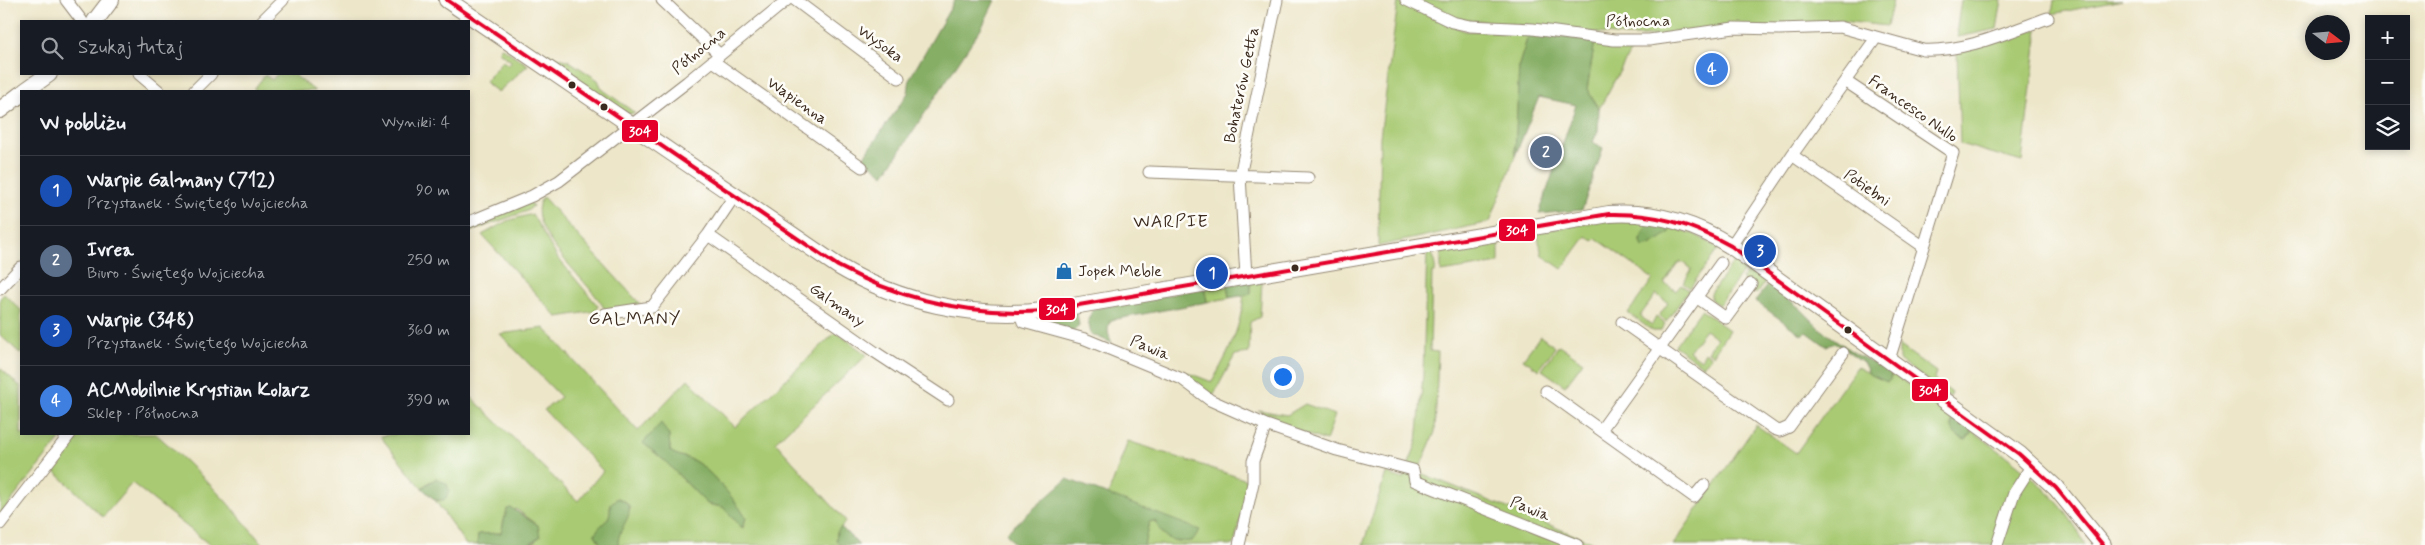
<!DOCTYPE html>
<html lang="pl">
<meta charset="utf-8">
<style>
body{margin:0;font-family:Mynerve,sans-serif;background:#20242c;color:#f1f3f6}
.controls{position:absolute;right:15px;top:15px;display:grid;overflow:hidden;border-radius:0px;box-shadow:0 2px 8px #0003}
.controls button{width:45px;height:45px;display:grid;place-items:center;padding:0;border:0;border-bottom:1px solid #363941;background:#171b24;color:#f1f3f6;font:25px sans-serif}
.compass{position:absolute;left:2305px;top:15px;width:45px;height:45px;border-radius:50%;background:#171b24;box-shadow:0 2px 8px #0003;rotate:106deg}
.you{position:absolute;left:1282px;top:376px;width:18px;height:18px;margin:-12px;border:4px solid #fff;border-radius:50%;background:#1a73e8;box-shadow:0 0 0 8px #1a73e833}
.badge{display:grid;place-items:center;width:32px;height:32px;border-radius:50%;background:#ea580c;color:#fff;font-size:16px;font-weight:700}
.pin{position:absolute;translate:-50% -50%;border:2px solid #fff;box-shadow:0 1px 5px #0006}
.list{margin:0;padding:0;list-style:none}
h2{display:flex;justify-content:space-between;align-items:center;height:65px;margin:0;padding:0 20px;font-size:21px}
h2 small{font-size:16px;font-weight:400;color:#9ea1a6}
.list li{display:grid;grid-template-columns:32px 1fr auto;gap:15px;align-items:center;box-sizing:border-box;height:70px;padding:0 20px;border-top:1px solid #363941}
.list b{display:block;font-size:19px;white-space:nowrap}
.list p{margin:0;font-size:16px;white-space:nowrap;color:#9ea1a6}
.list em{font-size:16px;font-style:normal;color:#9ea1a6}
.icon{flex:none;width:28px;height:28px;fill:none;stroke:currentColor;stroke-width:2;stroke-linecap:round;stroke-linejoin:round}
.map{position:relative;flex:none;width:2425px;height:545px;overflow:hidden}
.search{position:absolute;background:#171b24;box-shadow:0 2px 8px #0003;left:20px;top:20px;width:450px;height:55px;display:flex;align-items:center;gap:12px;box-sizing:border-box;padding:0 18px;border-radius:0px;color:#9ea1a6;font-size:19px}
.panel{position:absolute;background:#171b24;box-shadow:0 2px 8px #0003;left:20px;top:90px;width:450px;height:345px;border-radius:0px}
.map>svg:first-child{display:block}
.green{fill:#a9ca73;stroke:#727a48;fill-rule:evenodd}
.forest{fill:#86ae65;stroke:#606c42}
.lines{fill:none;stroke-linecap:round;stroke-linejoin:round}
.street-casing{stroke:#948874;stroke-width:13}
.secondary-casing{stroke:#948874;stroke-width:18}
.street{stroke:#fff;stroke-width:11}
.secondary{stroke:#fff;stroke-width:16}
.bus-1-casing{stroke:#fdfcf7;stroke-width:8}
.bus-1{stroke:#e4002b;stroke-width:4}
.bus-dot{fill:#3b2a1e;stroke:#fdfcf7;stroke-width:2}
.labels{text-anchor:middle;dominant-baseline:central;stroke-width:5;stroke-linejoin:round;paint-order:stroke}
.street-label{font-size:16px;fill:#3b2a1e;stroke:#fdfcf7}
.poi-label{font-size:16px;fill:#3b2a1e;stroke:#fdfcf7;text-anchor:start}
.neighbourhood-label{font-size:18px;letter-spacing:1px;fill:#3b2a1e;stroke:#fdfcf7}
.line-badge{stroke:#fdfcf7;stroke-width:2}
.badge-label{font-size:14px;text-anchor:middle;font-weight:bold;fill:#fff}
</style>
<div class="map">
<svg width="2425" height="545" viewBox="0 0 2425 545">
<rect width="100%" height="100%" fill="#fdfcf7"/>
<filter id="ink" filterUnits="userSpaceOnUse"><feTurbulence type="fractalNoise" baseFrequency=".02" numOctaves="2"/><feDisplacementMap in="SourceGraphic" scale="10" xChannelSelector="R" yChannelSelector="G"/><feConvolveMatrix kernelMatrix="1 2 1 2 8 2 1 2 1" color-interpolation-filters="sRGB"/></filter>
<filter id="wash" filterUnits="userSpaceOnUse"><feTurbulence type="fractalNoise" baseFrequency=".0096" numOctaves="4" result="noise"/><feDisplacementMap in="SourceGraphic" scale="20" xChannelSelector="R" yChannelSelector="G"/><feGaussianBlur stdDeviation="1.12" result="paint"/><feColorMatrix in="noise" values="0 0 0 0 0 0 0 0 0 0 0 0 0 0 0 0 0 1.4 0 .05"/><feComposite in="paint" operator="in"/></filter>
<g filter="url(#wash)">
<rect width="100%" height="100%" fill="#ede6c9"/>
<path class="green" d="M1416 0H1893L1887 26 1834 20 1829 22 1660 36H1625L1461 19 1460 21Z
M1961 0H2002L1997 29 1958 37 1957 27Z
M2054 0H2122L2052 14Z
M1398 2 1465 31 1529 33 1519 65 1515 156 1490 222 1378 246 1380 137Z
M2038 29 2022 162 1960 144 1957 52Z
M1595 41 1634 45 1599 109 1587 89Z
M501 47 528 65 498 92 485 82 502 61 509 65 512 62 499 52Z
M544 53 569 61 598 80 602 89 635 113 628 114 542 56Z
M277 74H293L315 91H258L254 89 265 75 272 80Z
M543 197 640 304 605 310C593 284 519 226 543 197Z
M529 201 533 206 527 211 469 232V225Z
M532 214 557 257 598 306 596 311 557 317 482 235 507 221Z
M1601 221 1653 222 1647 224 1640 240 1649 246C1657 239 1664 236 1670 227L1694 234 1719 248 1690 288 1683 283 1692 269 1680 261 1664 283 1676 291 1681 285 1689 290 1666 322 1659 316 1668 303 1656 294 1640 316 1652 325 1656 317 1665 324 1660 331H1653L1628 313 1653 279 1596 238 1593 241 1586 236 1562 269 1542 255 1537 232Z
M1499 238V263L1441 272V248Z
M1427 250C1433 254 1436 265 1435 272H1432L1430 351 1438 352 1435 432 1418 472 1599 545H1363L1386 473 1403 479 1417 442 1419 421 1423 375Z
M1735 260 1746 268 1719 305 1711 300V293Z
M1748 269 1765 282 1756 294 1742 279Z
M1250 281H1262L1260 317 1250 322 1249 353 1235 355 1213 396 1184 377 1186 372 1212 382C1229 352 1240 330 1244 295L1251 294Z
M1227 285 1229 298 1207 302 1205 288Z
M4 294 21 310V354L0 335V298Z
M1701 310 1729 330 1713 355 1708 352 1717 338 1705 330 1689 351 1701 360 1705 352 1711 357 1703 366 1675 346Z
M544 328 638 431 688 379 735 427 836 332 867 355 775 442 846 521 837 532V540L840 545H618C617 531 627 520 630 507L625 501 618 498 610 504C612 523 602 521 595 534L601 545H528L535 542 538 525 516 509 505 516 501 533 478 534 477 545H466L435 500 440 501 430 481 422 488 380 436 396 434H469V395L578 501 603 471 544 410 561 397 500 334ZM644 443 670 445V451C678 457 688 457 696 462 711 471 737 503 746 518L743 528 723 507 707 504 665 461Z
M1540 336 1555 347 1539 370 1523 359Z
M1559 345 1583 362 1565 386 1542 370Z
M1899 345 1936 372 1934 379 1952 393 1950 397 1899 360Z
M1857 367 1878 378 1892 377 1891 372 1956 420 1951 422C1953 433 1956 437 1966 440L1971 433 1969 428C2012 461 2062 493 2085 545H1673L1756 425 1796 453Z
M0 368 21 387V434H64L0 515Z
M1305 404 1335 415 1326 441 1277 424 1258 410 1287 415Z
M81 434H156C195 468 231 504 263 545H210L132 483 103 517 53 470Z
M1128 441 1250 481 1234 545H1144L1149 522 1152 520 1192 541 1108 495Z"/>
<path class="forest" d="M955 0H995L983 25 884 175 863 158 908 93 910 78Z
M1529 33 1595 41 1587 89 1599 109 1598 131 1593 142 1603 148 1582 210 1539 214 1576 105 1539 97 1515 156 1519 65Z
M1648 222 1670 227 1669 233C1663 237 1650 246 1643 247L1640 240Z
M1250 281 1251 294 1229 298 1227 285Z
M1768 284 1801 309 1822 330 1854 353 1891 372 1890 380 1887 382 1869 374 1863 362 1836 343 1826 346 1807 332 1802 335 1755 301Z
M1205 288 1207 302 1111 320C1106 328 1108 335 1112 343L1091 334 1088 320 1093 309Z
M1072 312 1077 314 1079 325 1074 331 1034 320Z
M1953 420H1956L1969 428 1971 433 1966 440C1956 437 1949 431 1953 420Z
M661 423 669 435 670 451C678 457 688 457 696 462 711 471 737 502 746 518L742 528 723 507 707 504 665 461 643 443Z
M436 478 447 484 449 491 445 500H435L422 488Z
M1067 479 1200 530 1192 541C1171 543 1164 540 1155 521L1149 522 1144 545H1015L1006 533Z
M618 498C644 509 617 525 618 545H601L595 534C601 521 612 523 610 504Z
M511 508 538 525 540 537 528 545 520 543 477 545 478 534 501 533 507 509Z
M841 527 859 545H840L836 540 837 532Z"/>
</g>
<g filter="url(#ink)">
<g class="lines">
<g class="street-casing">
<path id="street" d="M66 0 82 21
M662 0 720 55
M795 0 899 78
M1406 0 1452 22 1470 26 1533 29 1614 40H1649L1734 28 1779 29 1840 27 1923 50C1966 52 2008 32 2048 18
M262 21 283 0
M713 61 862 167
M139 74 159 91
M1845 81 1953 153 1889 360
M194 91 211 74
M1792 155 1924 247
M1149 172 1308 178
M735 195 708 235 875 352 948 400
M469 222 532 196 559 181 687 82 787 0
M1731 246 1792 155 1876 38
M1246 276 1240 176 1277 0
M0 289 21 267
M1696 297 1726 318 1751 284
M1020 313 1023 322 1085 339 1182 379 1210 400 1266 425 1337 450 1413 470 1415 481 1577 545
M605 314 652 307 708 235
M1622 322 1774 429 1780 431 1789 427 1843 353
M1546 391 1694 497 1704 485
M1601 430 1721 263
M0 524 70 434
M1239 545 1253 483V461L1266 425
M1997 545 2014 493 2032 465"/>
</g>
<g class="secondary-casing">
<path id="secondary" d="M447 0 838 266C898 302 973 319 1044 311L1609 214C1653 211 1694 223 1731 246L2019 454 2056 488 2103 545
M95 21 111 0
M25 91 49 74
M0 110 21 94"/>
</g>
<use href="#street" class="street"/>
<use href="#secondary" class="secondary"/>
<g class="bus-1-casing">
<path id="bus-1" d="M447 0 838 266C903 301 970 316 1044 311L1609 214C1654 213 1692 224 1731 246L2019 454 2056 488 2103 545"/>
</g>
<use href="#bus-1" class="bus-1"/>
</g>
</g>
<defs>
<g id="shop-bare" transform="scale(1.35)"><path d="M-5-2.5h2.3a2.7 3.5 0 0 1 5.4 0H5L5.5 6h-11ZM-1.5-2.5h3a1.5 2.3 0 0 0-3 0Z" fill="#1f6fb2" stroke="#fdfcf7" stroke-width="2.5" paint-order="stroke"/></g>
</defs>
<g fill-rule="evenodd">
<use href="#shop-bare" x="1064" y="271"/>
</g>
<g class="bus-dot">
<circle cx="572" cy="85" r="4.5"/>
<circle cx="604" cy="107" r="4.5"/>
<circle cx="1295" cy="268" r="4.5"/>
<circle cx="1848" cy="330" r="4.5"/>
</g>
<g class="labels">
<g class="street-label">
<text x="1638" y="21">Północna</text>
<text transform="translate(880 44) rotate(36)">Wysoka</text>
<text transform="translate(699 51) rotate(-39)">Północna</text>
<text transform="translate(1242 85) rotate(-78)">Bohaterów Getta</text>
<text transform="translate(797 101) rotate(35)">Wapienna</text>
<text transform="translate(1913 109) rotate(35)">Francesco Nullo</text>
<text transform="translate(1867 188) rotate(35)">Potiebni</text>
<text transform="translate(837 305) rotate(35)">Galmany</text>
<text transform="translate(1150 348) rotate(23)">Pawia</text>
<text transform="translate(1530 509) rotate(22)">Pawia</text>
</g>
<g class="poi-label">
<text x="1078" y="271">Jopek Meble</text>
</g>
<g class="neighbourhood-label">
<text x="1171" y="222">WARPIE</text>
<text x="635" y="319">GALMANY</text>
</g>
</g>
<g class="line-badge">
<rect x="621" y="119" width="38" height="24" rx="5" fill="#e4002b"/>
<rect x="1498" y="218" width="38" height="24" rx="5" fill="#e4002b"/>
<rect x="1038" y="297" width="38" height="24" rx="5" fill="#e4002b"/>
<rect x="1911" y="378" width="38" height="24" rx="5" fill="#e4002b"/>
</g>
<g class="badge-label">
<text x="640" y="136">304</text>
<text x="1517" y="235">304</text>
<text x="1057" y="314">304</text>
<text x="1930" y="395">304</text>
</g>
</svg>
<div class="controls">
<button>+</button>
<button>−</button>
<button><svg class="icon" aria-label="layers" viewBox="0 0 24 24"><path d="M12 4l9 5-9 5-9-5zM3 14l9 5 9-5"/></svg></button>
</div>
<svg class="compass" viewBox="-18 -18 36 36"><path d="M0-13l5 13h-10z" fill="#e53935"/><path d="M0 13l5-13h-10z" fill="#9ea1a6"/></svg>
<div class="you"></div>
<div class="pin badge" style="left:1212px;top:273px;background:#1a4fb4">1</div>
<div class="pin badge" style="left:1546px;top:152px;background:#5c6f8a">2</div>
<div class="pin badge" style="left:1760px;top:251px;background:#1a4fb4">3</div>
<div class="pin badge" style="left:1712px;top:69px;background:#3f7fe0">4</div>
<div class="search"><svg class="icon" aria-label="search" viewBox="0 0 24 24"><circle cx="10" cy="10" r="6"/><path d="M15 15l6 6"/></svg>Szukaj tutaj</div>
<section class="panel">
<h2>W pobliżu<small>Wyniki: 4</small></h2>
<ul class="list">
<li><span class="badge" style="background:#1a4fb4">1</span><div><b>Warpie Galmany (712)</b><p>Przystanek · Świętego Wojciecha</p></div><em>90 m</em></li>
<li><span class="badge" style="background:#5c6f8a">2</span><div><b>Ivrea</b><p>Biuro · Świętego Wojciecha</p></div><em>250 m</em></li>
<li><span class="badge" style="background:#1a4fb4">3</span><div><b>Warpie (348)</b><p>Przystanek · Świętego Wojciecha</p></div><em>360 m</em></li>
<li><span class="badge" style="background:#3f7fe0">4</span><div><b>ACMobilnie Krystian Kolarz</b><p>Sklep · Północna</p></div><em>390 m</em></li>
</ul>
</section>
</div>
